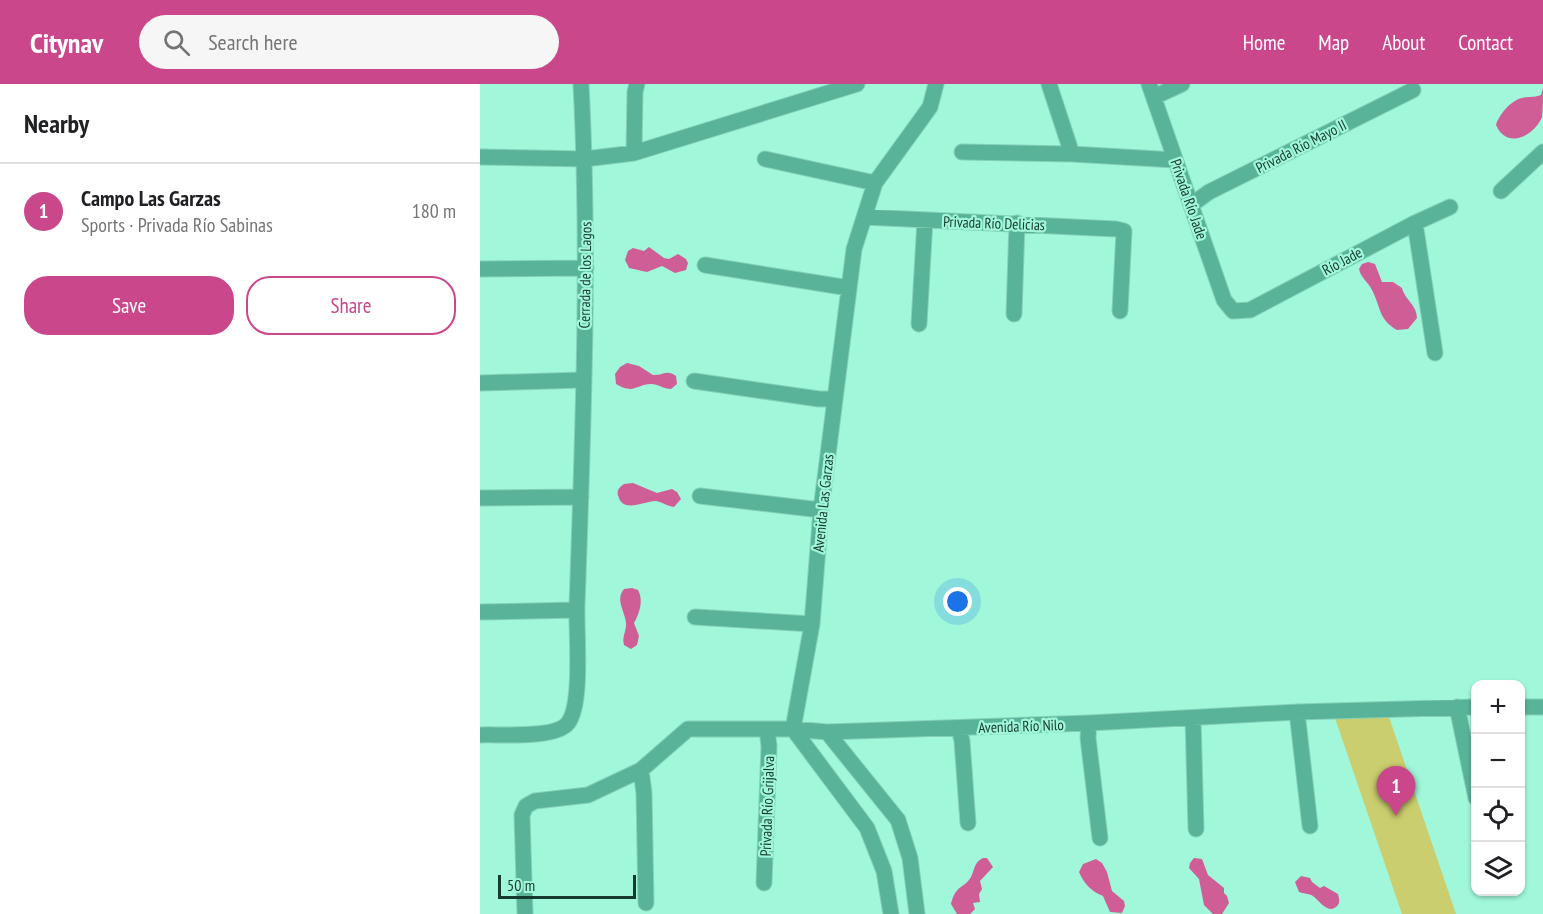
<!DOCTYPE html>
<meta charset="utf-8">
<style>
body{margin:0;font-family:"PT Sans Narrow",sans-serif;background:#f6f6f6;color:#202124}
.controls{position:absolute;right:18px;bottom:18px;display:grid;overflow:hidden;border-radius:12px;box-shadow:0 2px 4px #0004}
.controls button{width:54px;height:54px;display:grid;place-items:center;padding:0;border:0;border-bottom:2px solid #e0e0e0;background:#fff;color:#202124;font:30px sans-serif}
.scale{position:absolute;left:18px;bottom:15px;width:138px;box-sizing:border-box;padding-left:6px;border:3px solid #163a30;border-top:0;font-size:16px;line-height:21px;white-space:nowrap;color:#163a30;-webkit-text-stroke:4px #a0f7da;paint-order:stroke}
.you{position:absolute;left:478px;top:518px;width:21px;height:21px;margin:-15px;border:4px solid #fff;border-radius:50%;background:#1a73e8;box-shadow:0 0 0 9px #1a73e833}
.badge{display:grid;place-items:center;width:39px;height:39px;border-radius:50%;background:#ca478c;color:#fff;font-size:20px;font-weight:700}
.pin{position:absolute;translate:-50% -50px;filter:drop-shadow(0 2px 3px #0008)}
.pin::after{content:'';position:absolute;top:32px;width:21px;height:18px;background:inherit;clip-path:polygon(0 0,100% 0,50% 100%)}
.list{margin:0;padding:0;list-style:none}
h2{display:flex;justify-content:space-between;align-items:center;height:78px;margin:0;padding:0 24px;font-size:26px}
h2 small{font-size:20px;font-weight:400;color:#757577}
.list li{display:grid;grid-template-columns:39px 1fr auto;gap:18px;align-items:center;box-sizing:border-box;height:96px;padding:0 24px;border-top:2px solid #e0e0e0}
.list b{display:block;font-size:22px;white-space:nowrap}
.list p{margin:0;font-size:20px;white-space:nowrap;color:#757577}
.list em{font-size:20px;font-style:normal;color:#757577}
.actions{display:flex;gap:12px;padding:18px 24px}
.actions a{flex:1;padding:14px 0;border:2px solid #ca478c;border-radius:24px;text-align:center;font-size:21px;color:#ca478c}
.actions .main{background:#ca478c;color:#fff}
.icon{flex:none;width:33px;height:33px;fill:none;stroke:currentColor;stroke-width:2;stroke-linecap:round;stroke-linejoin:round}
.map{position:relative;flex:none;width:1063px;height:830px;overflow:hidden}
header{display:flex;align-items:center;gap:36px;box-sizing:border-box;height:84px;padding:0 30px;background:#ca478c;color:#fff}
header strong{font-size:28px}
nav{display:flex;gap:33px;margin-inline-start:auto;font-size:21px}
.search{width:420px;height:54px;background:#f6f6f6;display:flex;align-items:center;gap:15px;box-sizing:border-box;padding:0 21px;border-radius:33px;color:#757577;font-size:22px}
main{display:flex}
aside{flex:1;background:#fff}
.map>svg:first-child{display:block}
.green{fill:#cace6e}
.water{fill:#cf5e96}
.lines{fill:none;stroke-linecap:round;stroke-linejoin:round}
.minor-casing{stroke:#84d1b8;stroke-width:17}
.minor{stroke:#58b398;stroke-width:15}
.labels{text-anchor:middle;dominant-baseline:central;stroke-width:4.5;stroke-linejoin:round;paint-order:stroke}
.street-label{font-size:15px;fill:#163a30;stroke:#a0f7da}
</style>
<header>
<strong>Citynav</strong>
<div class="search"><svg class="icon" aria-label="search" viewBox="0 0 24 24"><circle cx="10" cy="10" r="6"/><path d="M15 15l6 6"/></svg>Search here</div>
<nav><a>Home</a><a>Map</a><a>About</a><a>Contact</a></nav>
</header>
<main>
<aside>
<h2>Nearby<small></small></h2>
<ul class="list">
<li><span class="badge">1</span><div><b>Campo Las Garzas</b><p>Sports · Privada Río Sabinas</p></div><em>180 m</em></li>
</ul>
<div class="actions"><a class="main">Save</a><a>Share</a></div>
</aside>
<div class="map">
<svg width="1063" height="830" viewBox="0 0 1063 830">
<rect width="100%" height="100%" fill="#a0f7da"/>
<path class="green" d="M908 630 976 830H922L855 634Z"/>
<path class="water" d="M1063 4C1063 13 1063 25 1062 33 1054 52 1027 66 1016 41 1019 31 1031 16 1042 14 1049 12 1054 14 1061 11Z
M169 163 184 174 189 175 198 170 206 175 208 179 206 186 195 189 182 182 167 188 149 184 145 176 148 167 153 164 164 167Z
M888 178 895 180 902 198H913L922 204C925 216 937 221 937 234L928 245 917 246C898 235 901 223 892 206 888 198 881 194 879 185L882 180Z
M147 279 159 282 173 291C182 292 187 285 196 292L197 300 191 305C184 305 178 300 171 300 157 300 154 311 136 300L135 290 140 283Z
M153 399 177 409 192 405 197 408 201 415 194 423C187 422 182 418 176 417 166 416 142 431 138 411 136 406 141 402 144 400Z
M152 504 158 506C164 517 159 530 154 539L159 552 157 561 151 565 144 561C142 554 145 550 146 542 147 529 134 517 144 505Z
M503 774H507L513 783 500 797 502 805 499 810 500 818 493 819 495 825 490 830H477L471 820C476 800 484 805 491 793 495 785 494 778 503 774Z
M714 774 722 775 728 791 744 804V809L747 812 749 819 742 830H733L724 821 719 795 709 784 710 779Z
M616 775 622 779 627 788 632 807 644 817 645 822 642 829 630 828 623 812C612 808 604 800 599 788L603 780Z
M821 792 830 794 832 798 840 804 844 802 858 810C859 815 861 819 856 823 847 830 839 816 833 812 829 809 823 810 819 808L815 798Z"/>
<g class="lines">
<g class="minor-casing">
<path id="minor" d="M569 0 592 70
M669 0 744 216 753 227 770 226 935 139 970 123
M674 13 702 0
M482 68 592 70 695 76
M154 69 155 8 157 0
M0 73 105 75 154 69 377 0
M285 75 395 99
M1021 107 1063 68
M711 121 729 108 933 6
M384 133 636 145 644 147 640 227
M935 139 955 269
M225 181 369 204
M0 185 106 184
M534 230 537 139
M439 240 445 136
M214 297 339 315H355
M0 299 103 296
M220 412 341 426
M0 414 101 413
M0 528 97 526
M215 533 332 540
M977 623 996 714
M1040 623H1063
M817 628 830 742
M713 634 716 745
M609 639 608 654 620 754
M479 644 482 657 488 739
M347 648 418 736 430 774 437 830
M0 651C20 650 76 655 88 639 103 620 96 548 97 522 103 348 110 174 101 0
M161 686 164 709 166 819
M284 799 289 662 287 645
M45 830 42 731 46 722 55 717 108 711 161 686 208 645H313L347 648 609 639 817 628 996 623
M411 830 404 787 387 744 313 645 332 540 341 426 374 165 395 99 450 23 456 0"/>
</g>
<use href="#minor" class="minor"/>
</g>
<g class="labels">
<g class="street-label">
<text transform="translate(821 62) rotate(-27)">Privada Río Mayo II</text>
<text transform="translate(709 115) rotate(71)">Privada Río Jade</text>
<text transform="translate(514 139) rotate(2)">Privada Río Delicias</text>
<text transform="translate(862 177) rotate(-28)">Río Jade</text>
<text transform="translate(105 191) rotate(-89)">Cerrada de los Lagos</text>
<text transform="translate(343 419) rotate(-84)">Avenida Las Garzas</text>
<text transform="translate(541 642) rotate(-2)">Avenida Río Nilo</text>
<text transform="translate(287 722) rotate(-88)">Privada Río Grijalva</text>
</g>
</g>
</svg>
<div class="controls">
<button>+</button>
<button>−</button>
<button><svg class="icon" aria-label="locate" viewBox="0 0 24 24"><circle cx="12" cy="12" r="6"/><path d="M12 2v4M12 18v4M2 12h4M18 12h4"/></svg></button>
<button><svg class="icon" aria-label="layers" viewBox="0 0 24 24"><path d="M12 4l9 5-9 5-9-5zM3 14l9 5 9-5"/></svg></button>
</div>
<div class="scale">50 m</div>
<div class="you"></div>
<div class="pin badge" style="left:916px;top:732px">1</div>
</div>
</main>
